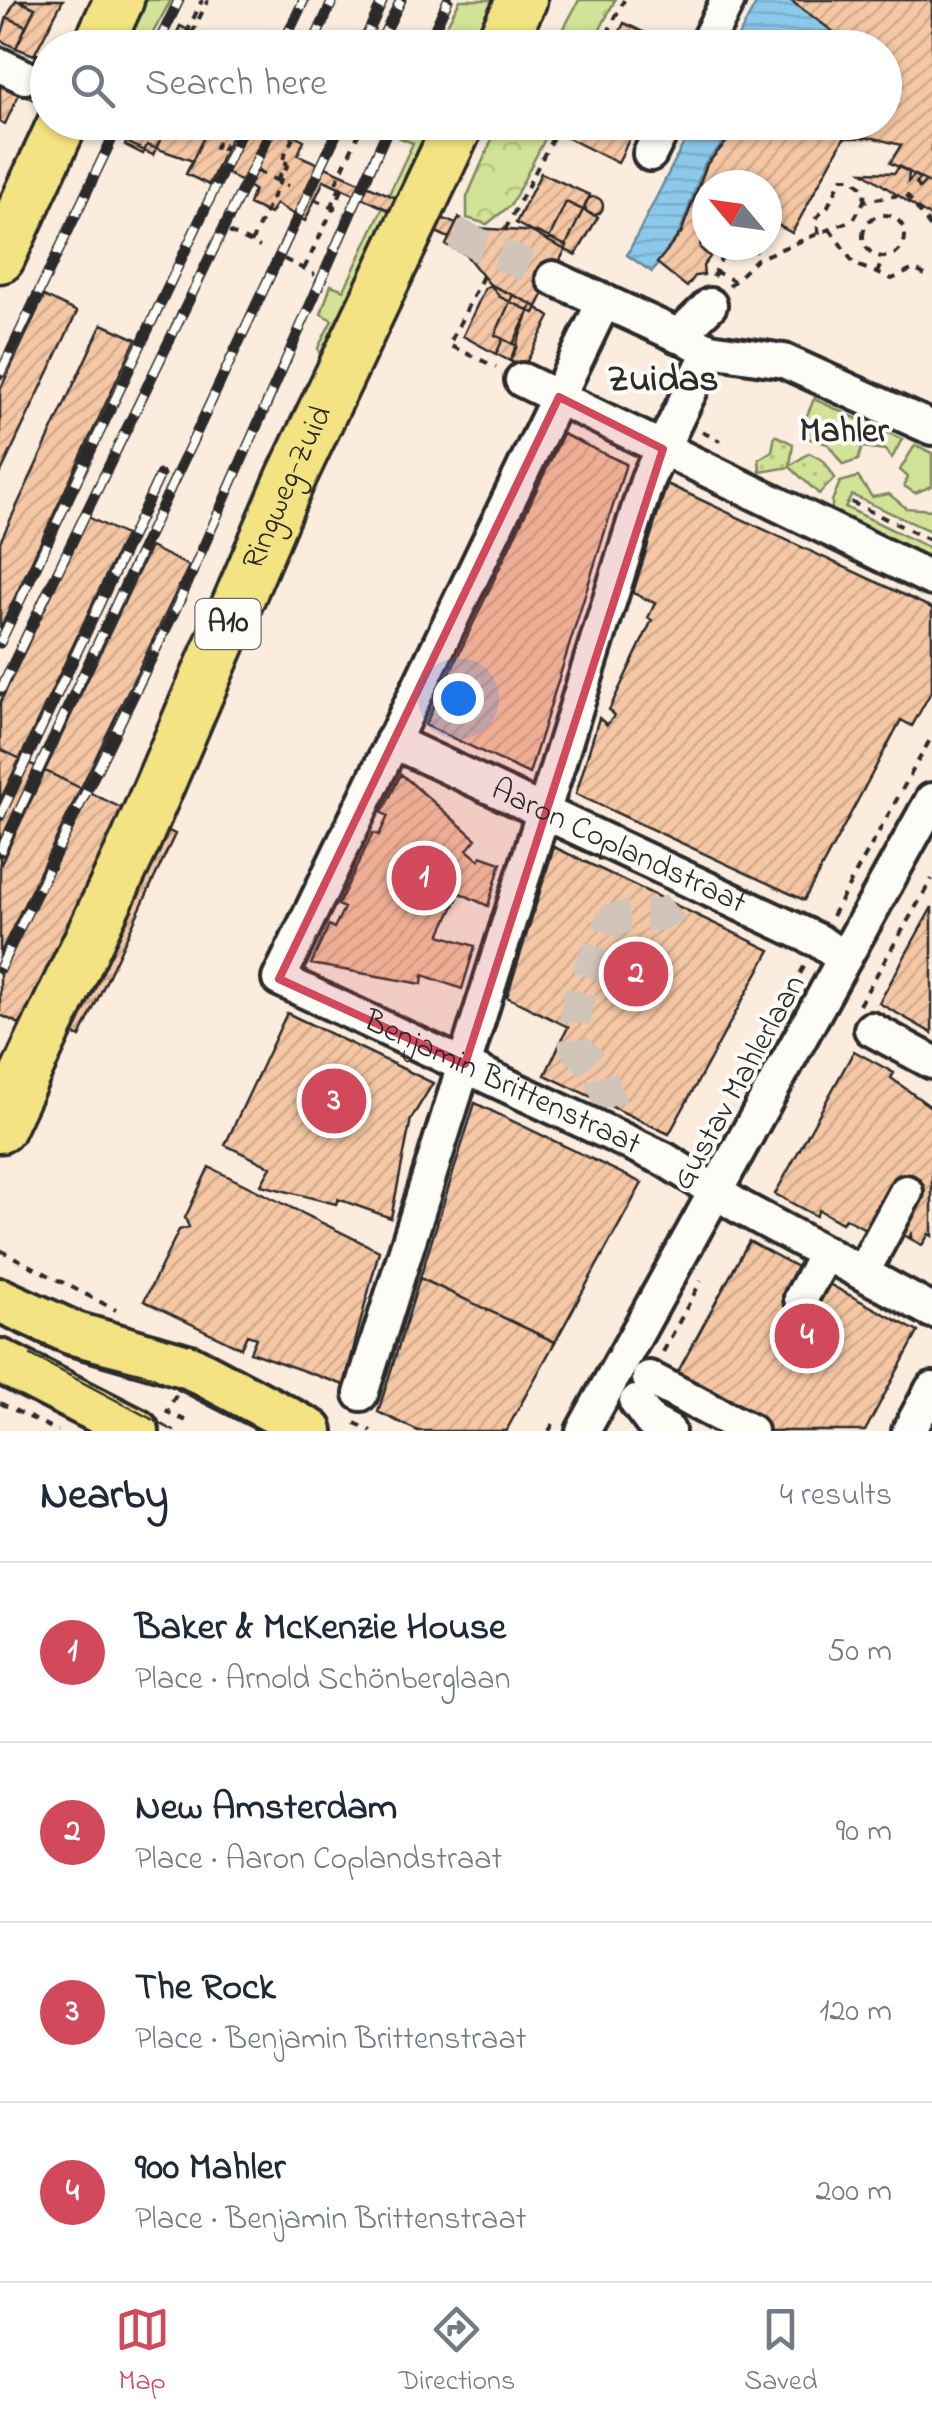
<!DOCTYPE html>
<meta charset="utf-8">
<style>
body{margin:0;font-family:"Indie Flower",sans-serif;background:#f6f6f7;color:#1f2937}
.compass{position:absolute;left:692px;top:170px;width:90px;height:90px;border-radius:50%;background:#fff;box-shadow:0 2px 8px #0004;rotate:299deg}
.you{position:absolute;left:458px;top:698px;width:35px;height:35px;margin:-25px;border:8px solid #fff;border-radius:50%;background:#1a73e8;box-shadow:0 0 0 15px #1a73e833}
.badge{display:grid;place-items:center;width:65px;height:65px;border-radius:50%;background:#d1495b;color:#fff;font-size:32px;font-weight:700}
.pin{position:absolute;translate:-50% -50%;border:5px solid #fff;box-shadow:0 2px 10px #0006}
.list{margin:0;padding:0;list-style:none}
h2{display:flex;justify-content:space-between;align-items:center;height:130px;margin:0;padding:0 40px;font-size:42px}
h2 small{font-size:32px;font-weight:400;color:#747a83}
.list li{display:grid;grid-template-columns:65px 1fr auto;gap:30px;align-items:center;box-sizing:border-box;height:180px;padding:0 40px;border-top:2px solid #e0e1e3}
.list b{display:block;font-size:38px;white-space:nowrap}
.list p{margin:0;font-size:32px;white-space:nowrap;color:#747a83}
.list em{font-size:32px;font-style:normal;color:#747a83}
.icon{flex:none;width:55px;height:55px;fill:none;stroke:currentColor;stroke-width:2;stroke-linecap:round;stroke-linejoin:round}
.map{position:relative;flex:none;width:932px;height:1431px;overflow:hidden}
.search{position:absolute;background:#fff;box-shadow:0 2px 8px #0004;left:30px;right:30px;top:30px;height:110px;display:flex;align-items:center;gap:25px;box-sizing:border-box;padding:0 35px;border-radius:55px;color:#747a83;font-size:38px}
.sheet{height:850px;background:#fff}
nav{display:flex;justify-content:space-around;align-items:center;box-sizing:border-box;height:140px;border-top:2px solid #e0e1e3;background:#fff;font-size:28px;color:#747a83}
nav a{display:grid;justify-items:center;gap:5px}
nav .on{color:#d1495b}
.map>svg:first-child{display:block}
.grass{fill:#d2e397;stroke:#7e8761;stroke-width:2.5}
.forest{fill:url(#forest-crowns);stroke:#7e8761;stroke-width:2.5}
.park{fill:url(#park-dots);stroke:#7e8761;stroke-width:2.5}
.water{fill:url(#water-rules);stroke:#658a9e;stroke-width:2.5}
.building{fill:url(#building-hatch);stroke:#2b2b2b;stroke-width:2.5}
.lines{fill:none;stroke-linecap:round;stroke-linejoin:round}
.minor-tunnel{stroke:#d1c5ba;stroke-width:32;stroke-dasharray:32 16;stroke-linecap:butt}
.minor-casing{stroke:#2b2b2b;stroke-width:40}
.major-casing{stroke:#2b2b2b;stroke-width:50}
.highway-casing{stroke:#2b2b2b;stroke-width:55}
.path{stroke:#2b2b2b;stroke-width:4;stroke-dasharray:8 8;stroke-linecap:butt}
.minor{stroke:#fdfcf7;stroke-width:32}
.major{stroke:#f4e382;stroke-width:42}
.highway{stroke:#f4e382;stroke-width:48}
.tram{stroke:#2b2b2b;stroke-width:2.5}
.rail-casing{stroke:#2b2b2b;stroke-width:11}
.rail{stroke:#fdfcf7;stroke-width:8;stroke-dasharray:22;stroke-linecap:butt}
.marked{fill:#d1495b;fill-opacity:0.2;stroke:#d1495b;stroke-width:8;stroke-linejoin:round}
.labels{text-anchor:middle;dominant-baseline:central;stroke-width:8;stroke-linejoin:round;paint-order:stroke}
.shield{fill:#fdfcf7;stroke:#6a6a68;stroke-width:2.5}
.shield-label{font-size:30px;font-weight:bold;fill:#2b2b2b}
.street-label{font-size:32px;fill:#2b2b2b;stroke:#fdfcf7}
.neighbourhood-label{font-size:35px;font-weight:bold;fill:#2b2b2b;stroke:#fdfcf7}
.quarter-label{font-size:38px;font-weight:bold;fill:#2b2b2b;stroke:#fdfcf7}
</style>
<div class="map">
<svg width="932" height="1431" viewBox="0 0 932 1431">
<defs>
<pattern id="forest-crowns" width="20" height="18" patternUnits="userSpaceOnUse" patternTransform="scale(2.5)"><rect width="20" height="18" fill="#d2e397"/><path d="M2 6a3 3 0 1 1 6 0M12 15a3 3 0 1 1 6 0" fill="none" stroke="#b4c382"/></pattern>
<pattern id="park-dots" width="8" height="8" patternUnits="userSpaceOnUse" patternTransform="scale(2.5)"><rect width="8" height="8" fill="#d2e397"/><path d="M2 2h.1M6 6h.1" fill="none" stroke="#b4c382" stroke-width="1.8" stroke-linecap="round"/></pattern>
<pattern id="water-rules" width="6" height="5" patternUnits="userSpaceOnUse" patternTransform="scale(2.5)"><rect width="6" height="5" fill="#8bc9eb"/><path d="M0 2.5h6" fill="none" stroke="#78adca"/></pattern>
<pattern id="building-hatch" width="6" height="6" patternUnits="userSpaceOnUse" patternTransform="scale(2.5)"><rect width="6" height="6" fill="#f5c7a4"/><path d="M-1 1l2-2M0 6l6-6M5 7l2-2" fill="none" stroke="#d2ab8d"/></pattern>
</defs>
<rect width="100%" height="100%" fill="#fbecde"/>
<filter id="ink" filterUnits="userSpaceOnUse"><feTurbulence type="fractalNoise" baseFrequency=".01" numOctaves="2"/><feDisplacementMap in="SourceGraphic" scale="20" xChannelSelector="R" yChannelSelector="G"/><feConvolveMatrix kernelMatrix="1 2 1 2 8 2 1 2 1" color-interpolation-filters="sRGB"/></filter>
<g filter="url(#ink)">
<path class="grass" d="M147 0H171L145 47H125Z
M460 0H493L469 47H435Z
M401 123H432L320 356 318 348 332 320 321 314 331 285 344 290 413 143 400 138 404 128Z
M814 399 902 439 892 458 885 450 862 447 858 460 843 465 828 444 807 438 810 426 806 418Z
M915 445 932 453V486L915 493 904 486 908 477 900 470Z
M858 477 872 497 889 494 906 508 932 510V532L852 495 845 507 932 549V568L832 521V501L840 482Z"/>
<path class="forest" d="M579 0H615L591 47H554Z
M499 123H553L511 205 487 224 467 218V197Z"/>
<path class="park" d="M775 435 793 444 790 466 809 453 824 461 835 478 819 494 790 467 760 472 759 459 772 451Z"/>
<path class="water" d="M758 0H790L838 35 831 47 732 48Z
M694 123H742L705 163 680 232 652 272 627 255Z"/>
<path class="building" d="M16 0 35 8 26 26 7 17Z
M19 0H63L34 55 16 48 35 8Z
M790 0H932V185L926 181 919 188 916 183 920 178 915 175 908 182 909 172 890 163 901 145 874 138H844L792 233 767 219V185H707L700 248 710 257 703 266 704 275 695 276 687 287 657 263 681 233 707 164 744 122H884V48H831L838 35Z
M7 17 26 26 16 48 0 40Z
M624 23 674 47 612 48Z
M180 26 209 40 205 48H170Z
M37 54 48 63V106L19 93Z
M0 84 19 94 5 124 0 122Z
M83 122H221L219 127 226 131 230 122H268L304 140 298 155 456 224 449 238 324 180 305 221 276 204 270 214 249 204 254 190 224 171 217 169 209 185 186 174 193 161 147 145 143 154 125 145 128 139Z
M134 122H169L153 155 125 141Z
M211 122H238L209 185 186 174Z
M575 122H637L618 163 568 138Z
M899 166 932 185V218L863 172 895 173Z
M541 173 590 195 583 210 566 202 548 241 516 223Z
M585 206a9 9 0 1 1 18 0a9 9 0 1 1-18 0Z
M566 202 583 210 564 249 548 241Z
M583 210 598 217 576 255 564 249Z
M459 218 476 228 537 232 567 246 534 313 500 297 465 254 446 245Z
M491 285 513 295 495 335 503 339 496 354 463 336 485 288Z
M513 295 532 304 513 344 495 335Z
M44 296 77 312 0 474V390Z
M532 304 550 317 524 367 510 361Z
M102 324 136 339 0 629V542Z
M503 339 517 346 510 361 496 354Z
M563 434 626 464 529 774 425 725Z
M667 484 932 608V690L912 726 901 720 804 900 576 794 599 718 607 725 614 716 609 710 652 620 648 618 655 603 633 593Z
M88 517 125 535 0 801V703Z
M150 547 189 566 0 954V866Z
M0 749 175 834 80 1037 28 1012 22 1025 0 1015Z
M401 774 476 839 467 850 479 860 481 856 501 863 488 906 460 893 440 935 475 946 462 989 423 975 422 984 311 964 329 925 334 928 344 908 338 905 373 833 379 835 388 816 382 813Z
M554 847 770 950 669 1134 545 1075 568 1027 507 997Z
M932 907V1033L879 1003Z
M287 1013 433 1083 411 1119 391 1218 338 1199 336 1204 261 1185 271 1167 225 1145Z
M854 1051 894 1073 891 1078 932 1108V1236L929 1234 922 1245 911 1239 912 1232 909 1238 899 1232 869 1231 845 1218 842 1223 819 1210 816 1216 775 1194Z
M475 1103 642 1183 555 1342 420 1278Z
M209 1167 379 1251 344 1385 250 1352 256 1338 247 1335 241 1348 144 1301 179 1230 189 1227 185 1218Z
M749 1241 918 1332 865 1431H761L674 1379Z
M420 1278 555 1342 506 1431H418L378 1412Z"/>
<g class="lines">
<path class="minor-tunnel" d="M455 233 553 278
M611 1107 599 1071 575 1047C569 1003 595 959 612 920 656 908 660 931 696 883"/>
<g class="minor-casing">
<g id="minor">
<path d="M704 48 728 0"/>
<path d="M0 65 25 77"/>
<path d="M650 154 666 122"/>
<path id="s1" d="M604 301 279 979 664 1159 740 1207 932 1311"/>
<path d="M678 336 710 305"/>
<path d="M710 350 784 361 932 428"/>
<path d="M522 380 932 579"/>
<path id="s2" d="M392 741 819 941 844 959"/>
<path d="M871 1029 932 1062"/>
<path d="M862 1273 906 1192"/>
<path d="M801 1298 826 1253"/>
<path d="M649 1378 750 1431"/>
<path d="M361 1394 648 478 710 350 553 278"/>
<path d="M636 1402 651 1422 668 1431"/>
<path d="M583 1431 932 800"/>
<path d="M909 1431 932 1389"/>
</g>
</g>
<g class="major-casing">
<path id="major" d="M0 1300 75 1334 190 1367 311 1431
M0 1361 137 1431"/>
</g>
<g class="highway-casing">
<g id="highway">
<path d="M97 48 119 0"/>
<path d="M498 48 522 0"/>
<path d="M0 258 63 122"/>
<path id="s3" d="M0 1128 136 840 290 480 460 122"/>
</g>
</g>
<path class="path" d="M321 36 345 48
M180 48 202 0
M185 48 208 0
M600 48 624 0
M143 123 144 122
M147 126 149 122
M215 149 226 122
M222 151 235 122
M283 159 300 122
M257 171 288 186
M277 180 287 161
M336 183 364 122
M314 199 343 213
M331 208 341 185
M863 236a21 21 0 1 1 42 0a21 21 0 1 1-42 0Z
M830 229 854 264 892 279 914 269 932 279
M505 230 561 122
M229 232 260 247
M819 234 816 218 828 206 842 178H851L865 189 864 201
M251 243 289 162
M754 245 757 259
M284 259 315 275
M304 269 344 186
M714 271 734 281
M877 274 883 257
M483 276 449 345 496 367
M713 277 727 245
M729 286 757 259 854 219 864 201 906 194 932 229
M702 432 720 441
M851 502 932 541
M832 916 932 736
M859 1005 932 879
M731 1100 806 963
M0 1250 116 1310
M663 1352 701 1281
M176 1395 167 1412 191 1423
M0 1403 58 1431
M355 1423 371 1431
M549 1431 556 1419"/>
<use href="#minor" class="minor"/>
<use href="#major" class="major"/>
<use href="#highway" class="highway"/>
<path class="tram" d="M0 1326 50 1350 151 1376 258 1431
M31 1355 174 1431"/>
<g class="rail-casing">
<path id="rail" d="M156 48 179 0
M281 48 304 0
M311 48 333 0
M361 48 383 0
M377 48 401 0
M426 48 448 0
M0 374 120 122
M0 643 246 122
M0 691 275 122
M0 816 160 475
M0 852 342 122
M0 968 180 600 391 122"/>
</g>
<use href="#rail" class="rail"/>
</g>
</g>
<path class="marked" d="M559 397 663 449 465 1064 279 979Z"/>
<g class="labels">
<rect class="shield" x="195.5" y="599" width="65" height="50" rx="8"/>
<g class="shield-label">
<text x="228" y="624">A10</text>
</g>
<g class="street-label">
<text stroke="none"><textPath href="#s3" startOffset="702">Ringweg-Zuid</textPath></text>
<text stroke="none"><textPath href="#s2" startOffset="250">Aaron Coplandstraat</textPath></text>
<text stroke="none"><textPath href="#s1" startOffset="998">Benjamin Brittenstraat</textPath></text>
<text transform="translate(740 1083) rotate(-61)">Gustav Mahlerlaan</text>
</g>
<g class="neighbourhood-label">
<text x="844" y="432">Mahler</text>
</g>
<g class="quarter-label">
<text x="663" y="381">Zuidas</text>
</g>
</g>
</svg>
<svg class="compass" viewBox="-18 -18 36 36"><path d="M0-13l5 13h-10z" fill="#e53935"/><path d="M0 13l5-13h-10z" fill="#747a83"/></svg>
<div class="you"></div>
<div class="pin badge" style="left:424px;top:878px">1</div>
<div class="pin badge" style="left:636px;top:974px">2</div>
<div class="pin badge" style="left:334px;top:1101px">3</div>
<div class="pin badge" style="left:807px;top:1336px">4</div>
<div class="search"><svg class="icon" aria-label="search" viewBox="0 0 24 24"><circle cx="10" cy="10" r="6"/><path d="M15 15l6 6"/></svg>Search here</div>
</div>
<section class="sheet">
<h2>Nearby<small>4 results</small></h2>
<ul class="list">
<li><span class="badge">1</span><div><b>Baker &amp; McKenzie House</b><p>Place · Arnold Schönberglaan</p></div><em>50 m</em></li>
<li><span class="badge">2</span><div><b>New Amsterdam</b><p>Place · Aaron Coplandstraat</p></div><em>90 m</em></li>
<li><span class="badge">3</span><div><b>The Rock</b><p>Place · Benjamin Brittenstraat</p></div><em>120 m</em></li>
<li><span class="badge">4</span><div><b>900 Mahler</b><p>Place · Benjamin Brittenstraat</p></div><em>200 m</em></li>
</ul>
</section>
<nav>
<a class="on"><svg class="icon" aria-label="map" viewBox="0 0 24 24"><path d="M3 6l6-2 6 2 6-2v14l-6 2-6-2-6 2zM9 4v14M15 6v14"/></svg>Map</a>
<a><svg class="icon" aria-label="directions" viewBox="0 0 24 24"><path d="M12 3l9 9-9 9-9-9zM9 14v-3h6M13 9l2 2-2 2"/></svg>Directions</a>
<a><svg class="icon" aria-label="saved" viewBox="0 0 24 24"><path d="M7 4h10v16l-5-4-5 4z"/></svg>Saved</a>
</nav>
